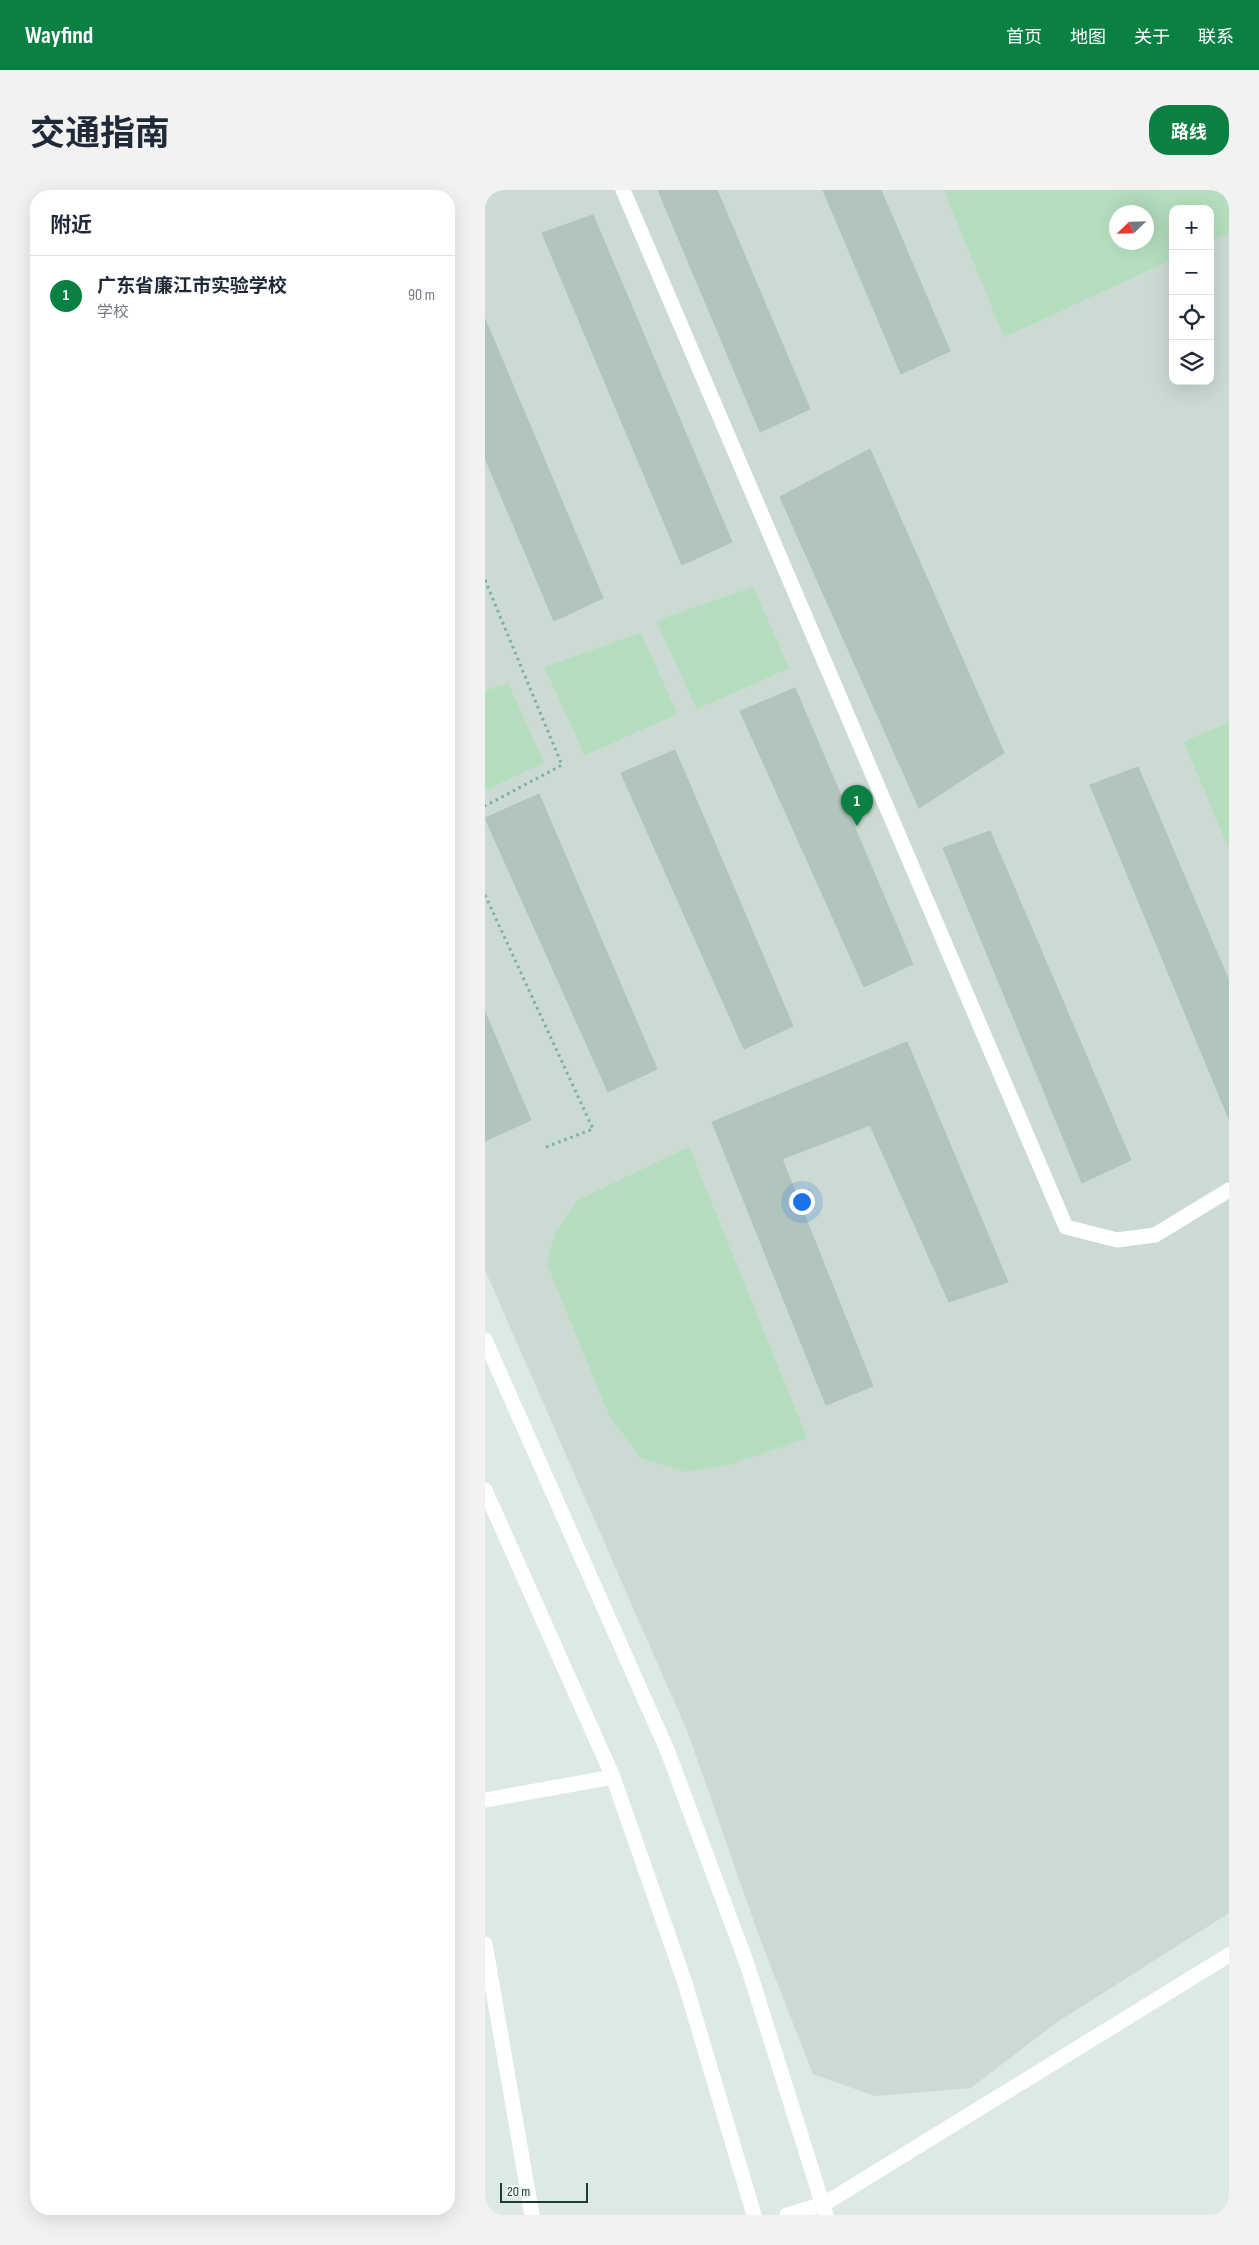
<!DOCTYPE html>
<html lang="zh">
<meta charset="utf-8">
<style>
body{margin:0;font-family:"Sofia Sans Condensed","Noto Sans SC",sans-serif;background:#f2f2f3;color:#1f2937}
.controls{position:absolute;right:15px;top:15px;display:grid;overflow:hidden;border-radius:10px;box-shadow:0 5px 20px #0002}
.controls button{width:45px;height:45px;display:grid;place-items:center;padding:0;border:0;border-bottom:1px solid #e0e1e3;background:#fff;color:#1f2937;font:25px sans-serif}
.compass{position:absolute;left:624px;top:15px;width:45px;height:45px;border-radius:50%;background:#fff;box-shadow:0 5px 20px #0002;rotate:247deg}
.scale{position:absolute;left:15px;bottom:12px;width:88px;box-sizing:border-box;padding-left:5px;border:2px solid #1e3b32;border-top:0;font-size:14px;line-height:18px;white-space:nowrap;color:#1e3b32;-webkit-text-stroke:4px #eef7f2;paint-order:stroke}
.you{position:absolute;left:316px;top:1011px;width:18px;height:18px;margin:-12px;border:4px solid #fff;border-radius:50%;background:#1a73e8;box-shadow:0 0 0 8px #1a73e833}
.badge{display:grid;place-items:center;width:32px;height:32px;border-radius:50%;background:#0b8043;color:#fff;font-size:16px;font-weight:700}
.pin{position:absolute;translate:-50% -41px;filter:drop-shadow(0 1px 2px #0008)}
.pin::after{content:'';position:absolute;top:26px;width:18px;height:15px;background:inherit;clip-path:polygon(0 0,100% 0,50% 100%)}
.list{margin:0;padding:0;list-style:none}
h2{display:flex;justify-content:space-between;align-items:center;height:65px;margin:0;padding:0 20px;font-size:21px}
h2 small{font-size:16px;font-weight:400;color:#747a83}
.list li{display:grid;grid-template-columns:32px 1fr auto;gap:15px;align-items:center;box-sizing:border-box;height:80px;padding:0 20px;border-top:1px solid #e0e1e3}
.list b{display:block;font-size:19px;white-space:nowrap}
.list p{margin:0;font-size:16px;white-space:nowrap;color:#747a83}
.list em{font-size:16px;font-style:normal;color:#747a83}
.icon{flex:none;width:28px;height:28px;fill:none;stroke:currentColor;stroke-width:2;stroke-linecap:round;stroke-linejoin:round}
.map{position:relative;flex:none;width:744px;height:2025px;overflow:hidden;border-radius:20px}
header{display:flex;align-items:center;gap:30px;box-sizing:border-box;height:70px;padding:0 25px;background:#0b8043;color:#fff}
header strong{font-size:24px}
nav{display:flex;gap:28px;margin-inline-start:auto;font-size:18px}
.intro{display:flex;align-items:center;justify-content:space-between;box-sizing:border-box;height:120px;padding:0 30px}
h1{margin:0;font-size:35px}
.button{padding:12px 22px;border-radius:20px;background:#0b8043;color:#fff;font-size:18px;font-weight:700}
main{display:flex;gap:30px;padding:0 30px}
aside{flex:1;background:#fff;border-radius:20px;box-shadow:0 5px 20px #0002}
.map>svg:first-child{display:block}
.built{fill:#cbdad3;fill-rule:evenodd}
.green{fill:#b4debe;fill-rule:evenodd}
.building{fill:#b2c5bd;stroke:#afc4bb}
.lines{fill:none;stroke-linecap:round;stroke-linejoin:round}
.path{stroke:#7bb09e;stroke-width:3;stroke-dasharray:2.5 4;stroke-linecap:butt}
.lane{stroke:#fff;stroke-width:15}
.street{stroke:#fff;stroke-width:15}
</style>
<header>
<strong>Wayfind</strong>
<nav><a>首页</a><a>地图</a><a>关于</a><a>联系</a></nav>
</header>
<div class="intro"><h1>交通指南</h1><a class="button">路线</a></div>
<main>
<aside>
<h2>附近<small></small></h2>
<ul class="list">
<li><span class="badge">1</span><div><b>广东省廉江市实验学校</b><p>学校</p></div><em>90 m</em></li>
</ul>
</aside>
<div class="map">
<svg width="744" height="2025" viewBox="0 0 744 2025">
<rect width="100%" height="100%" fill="#ddeae4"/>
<path class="built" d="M0 0H744V1723L571 1833 486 1898 390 1906 328 1884 275 1749 203 1543 0 1080ZM688 19H725V191H688ZM632 22H662V52H632Z"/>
<path class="green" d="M459 0H744V43L725 52V19H688V69L519 147ZM662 22V52H632V22Z
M268 397 304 478 212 519 171 431Z
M156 443 192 524 100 565 59 477Z
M23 493 59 573 0 600V501Z
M744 532V659L699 552Z
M204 957 322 1248 243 1275 202 1282 156 1268 124 1225 62 1074 70 1042 93 1010Z"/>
<path class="building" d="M173 0H232L325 219 275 242Z
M338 0H396L465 161 416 184Z
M108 25 247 352 197 375 57 43Z
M0 129 118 408 69 431 0 268Z
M385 259 519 563 434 618 295 307Z
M310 498 428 774 379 797 255 521Z
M190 560 308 836 259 859 136 583Z
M653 577 744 791V929L605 595Z
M54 604 172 879 123 902 0 628Z
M505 641 646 970 597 993 458 658Z
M0 822 46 930 0 951Z
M422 852 523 1092 464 1112 385 935 297 969 388 1196 341 1215 227 932Z"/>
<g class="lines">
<path class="path" d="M0 390 77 575 0 616
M0 705 108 939 61 957"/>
<path class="lane" d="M138 0 581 1037 632 1050 670 1045 744 1000"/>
<path class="street" d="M0 1150 183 1562 262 1774 341 2025
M0 1300 128 1587 200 1793 269 2025
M0 1610 128 1587
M0 1754 47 2025
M302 2025 339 2014 744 1765"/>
</g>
</svg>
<div class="controls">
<button>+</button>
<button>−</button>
<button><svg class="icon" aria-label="locate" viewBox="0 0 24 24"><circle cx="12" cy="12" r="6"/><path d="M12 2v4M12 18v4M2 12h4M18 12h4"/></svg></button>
<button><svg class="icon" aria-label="layers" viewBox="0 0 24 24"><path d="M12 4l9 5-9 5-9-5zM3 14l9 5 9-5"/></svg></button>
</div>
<svg class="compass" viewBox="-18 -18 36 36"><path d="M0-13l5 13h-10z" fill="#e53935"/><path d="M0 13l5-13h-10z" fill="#747a83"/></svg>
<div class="scale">20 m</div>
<div class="you"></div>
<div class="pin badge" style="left:372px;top:636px">1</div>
</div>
</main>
